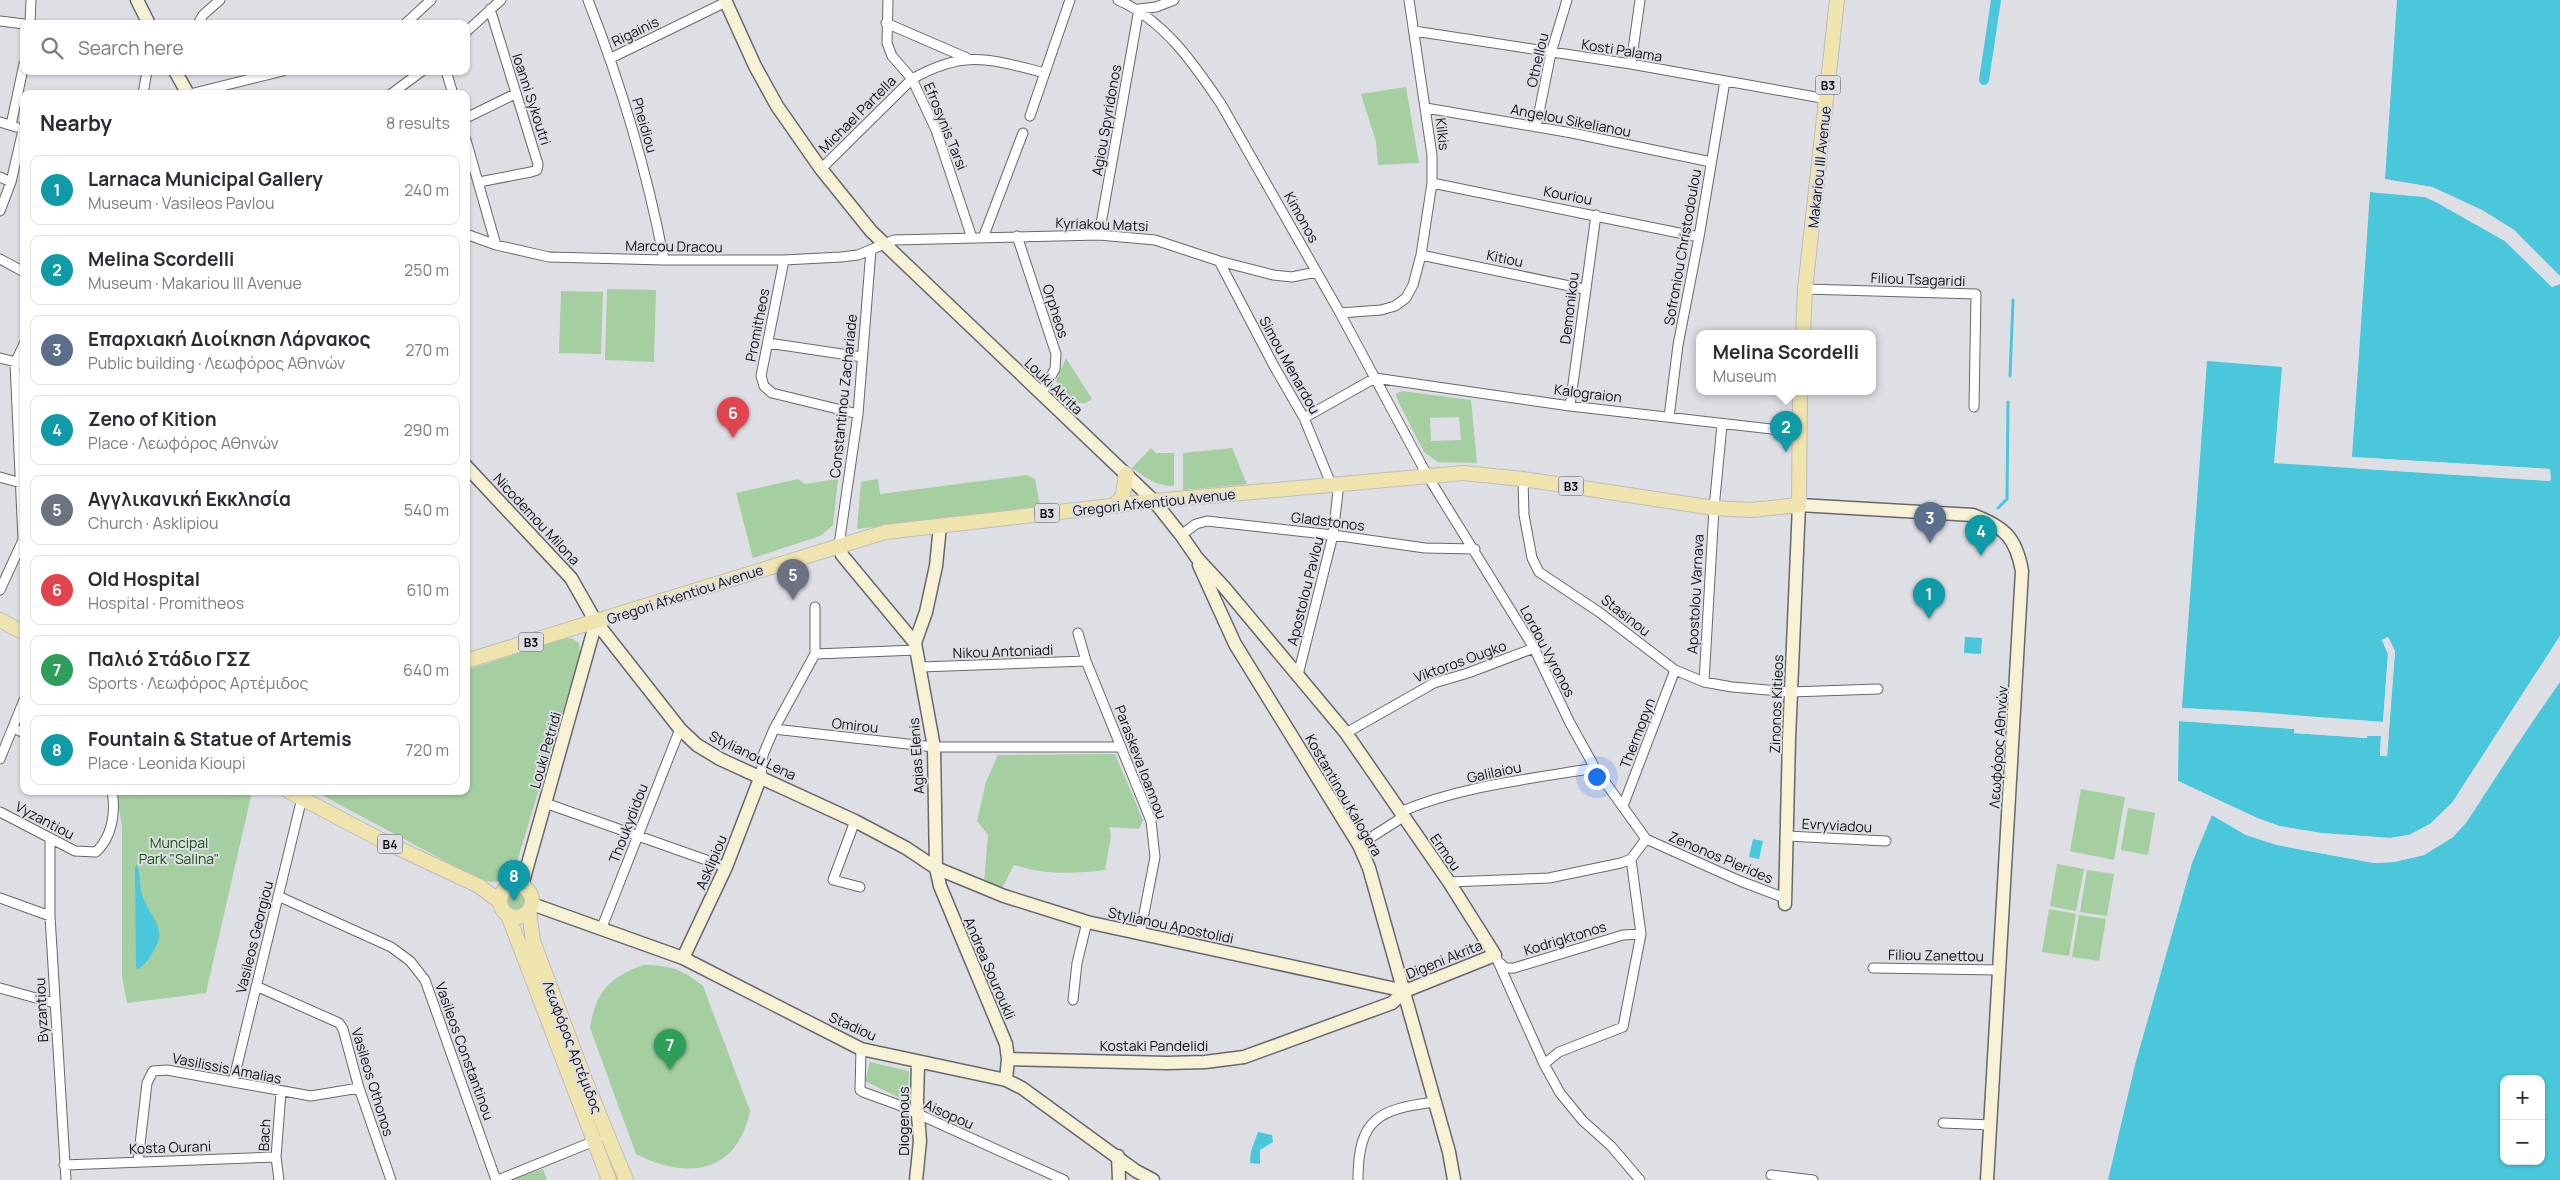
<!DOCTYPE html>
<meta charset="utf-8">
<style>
body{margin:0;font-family:Manrope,sans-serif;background:#f7f7f7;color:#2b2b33}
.controls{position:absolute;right:15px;bottom:15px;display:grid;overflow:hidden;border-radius:10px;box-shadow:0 1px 4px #0004}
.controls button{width:45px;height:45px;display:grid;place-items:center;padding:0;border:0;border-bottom:1px solid #e1e1e2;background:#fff;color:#2b2b33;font:25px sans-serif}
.you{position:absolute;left:1596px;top:776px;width:18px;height:18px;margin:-12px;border:4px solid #fff;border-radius:50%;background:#1a73e8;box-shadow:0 0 0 8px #1a73e833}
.badge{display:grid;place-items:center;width:32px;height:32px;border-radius:50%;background:#891c80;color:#fff;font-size:16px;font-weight:700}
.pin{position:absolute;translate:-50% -41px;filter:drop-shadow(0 1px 2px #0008)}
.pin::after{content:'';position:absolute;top:26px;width:18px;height:15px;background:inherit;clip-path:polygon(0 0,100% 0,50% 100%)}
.popup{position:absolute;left:1696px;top:330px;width:180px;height:65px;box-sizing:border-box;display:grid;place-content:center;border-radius:10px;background:#fff;filter:drop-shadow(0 1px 4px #0005);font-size:16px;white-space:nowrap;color:#7c7c81}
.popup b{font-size:19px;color:#2b2b33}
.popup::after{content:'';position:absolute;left:50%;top:100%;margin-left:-10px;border:10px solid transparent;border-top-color:#fff}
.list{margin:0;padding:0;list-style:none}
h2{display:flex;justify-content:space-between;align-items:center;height:65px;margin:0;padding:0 20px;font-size:21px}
h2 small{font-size:16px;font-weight:400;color:#7c7c81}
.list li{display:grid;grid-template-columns:32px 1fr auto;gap:15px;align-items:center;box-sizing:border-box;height:70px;margin:0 10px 10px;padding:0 10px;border:1px solid #e1e1e2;border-radius:10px}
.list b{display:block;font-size:19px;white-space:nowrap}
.list p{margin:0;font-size:16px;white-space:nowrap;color:#7c7c81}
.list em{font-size:16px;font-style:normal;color:#7c7c81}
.icon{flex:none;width:28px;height:28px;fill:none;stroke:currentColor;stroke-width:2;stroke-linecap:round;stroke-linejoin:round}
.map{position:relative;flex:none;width:2560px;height:1180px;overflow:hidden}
.search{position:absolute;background:#fff;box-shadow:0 1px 4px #0004;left:20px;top:20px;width:450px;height:55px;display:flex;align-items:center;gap:12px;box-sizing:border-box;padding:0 18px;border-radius:10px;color:#7c7c81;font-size:19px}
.panel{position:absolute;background:#fff;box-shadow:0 1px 4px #0004;left:20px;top:90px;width:450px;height:705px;border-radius:10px}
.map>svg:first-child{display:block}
.green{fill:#a5cea1;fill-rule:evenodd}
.water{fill:#4ac7da;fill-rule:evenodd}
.pier{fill:#dedee5}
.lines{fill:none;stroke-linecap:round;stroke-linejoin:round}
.stream{stroke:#4ac7da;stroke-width:3}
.canal{stroke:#4ac7da;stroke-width:10}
.street-casing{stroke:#67676d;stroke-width:11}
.secondary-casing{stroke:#67676d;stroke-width:15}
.primary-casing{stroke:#bcbcbc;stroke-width:16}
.street{stroke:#fff;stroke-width:9}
.secondary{stroke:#f7f2d6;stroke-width:12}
.primary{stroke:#efe4ae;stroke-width:14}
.labels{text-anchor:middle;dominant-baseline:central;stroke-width:4;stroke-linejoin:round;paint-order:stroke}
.shield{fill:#dedee5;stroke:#4c4c50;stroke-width:1}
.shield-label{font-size:12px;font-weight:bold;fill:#0e0e10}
.street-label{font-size:14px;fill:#0e0e10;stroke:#dedee5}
.park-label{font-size:14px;fill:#135112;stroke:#dedee5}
</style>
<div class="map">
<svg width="2560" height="1180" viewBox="0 0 2560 1180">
<rect width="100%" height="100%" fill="#dedee5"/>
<path class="green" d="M1406 87 1419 163 1378 165 1376 142 1361 94Z
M607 289 656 290 654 362 605 360Z
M561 291 603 292 601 354 559 353Z
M1066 358 1092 399 1086 403H1070L1056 381Z
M1402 391 1471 400 1477 463 1438 462 1424 452 1398 401 1396 394ZM1459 417 1461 440 1431 441 1430 418Z
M1151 448 1156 453H1174V486C1156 486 1146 478 1132 468Z
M1232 448 1247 484 1183 490V453Z
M1027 475 1035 479 1040 506 857 529 861 482 878 479 880 494Z
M798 479 805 484 838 479 833 525 820 536 753 558 736 493Z
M566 638 573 639 579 643 580 654 516 865C510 882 495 885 479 879L314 791H466V670Z
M1115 754 1143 820 1139 829 1109 827 1111 836 1105 870C1070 874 1048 875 1014 865L1002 888 984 883 988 835 977 821 986 782 998 755Z
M2081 789 2125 797 2114 860 2070 851Z
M116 791H248L251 796 206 993 127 1003 122 976V826Z
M2128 808 2155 813 2148 855 2121 850Z
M2057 864 2084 869 2076 911 2050 906Z
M2087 870 2114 874 2107 916 2080 912Z
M502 901a12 12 0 1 1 24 0a12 12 0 1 1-24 0Z
M2049 909 2076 914 2069 956 2042 952Z
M2079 915 2106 919 2099 961 2072 957Z
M643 965C670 965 682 969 703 986L750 1111C737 1174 687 1180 636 1154L590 1028C596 992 608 978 643 965Z
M870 1062 909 1071 908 1095 902 1099 865 1081Z
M543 1169 547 1180H512L513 1179Z"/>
<path class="water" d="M2397 0H2560V276L2514 230 2482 210 2432 187 2385 179Z
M2370 192 2425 197 2436 202 2505 241 2552 287 2560 284V636L2452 803 2430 824 2409 835 2390 838 2321 833 2279 826 2257 818 2178 781 2179 721 2294 729V733L2367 738V736H2381L2380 756H2387L2395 651 2388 637 2382 640 2388 654 2383 722 2182 708 2207 361 2282 367 2274 463 2550 481V469L2352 457Z
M1965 637 1982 638 1981 654 1964 653Z
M2560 682V1180H2108L2135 1065 2192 863 2212 815 2246 835 2277 845 2330 855 2374 863 2394 862 2424 855 2453 837ZM2504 1079H2541V1161H2504Z
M1753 839 1763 841 1759 859 1749 857Z
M137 865C141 873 139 886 142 895 150 918 169 928 153 952 149 958 145 965 138 969L136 968 135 867Z
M1258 1132 1272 1135 1273 1142 1260 1150V1164L1250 1163 1251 1151Z"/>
<path class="pier" d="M2382 179 2432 187 2482 210 2514 230 2560 279 2512 232 2481 213 2431 190 2384 182Z
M2371 190 2425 194 2437 200 2507 239 2552 285 2560 282V284L2552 287 2505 241 2436 202 2425 197 2370 192Z
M2352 457 2550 469 2551 478 2550 481 2351 468V465L2549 478V471L2352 459Z
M2560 636V641L2454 804 2432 826 2410 837 2389 841 2321 836 2278 829 2256 821 2177 783 2178 781 2257 818 2279 826 2321 833 2390 838 2409 835 2430 824 2452 803Z
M2388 637 2395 651 2387 756H2380L2381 736H2367V738L2294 733V729L2179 721 2180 719 2294 726 2297 731 2364 735 2367 733 2382 734 2384 736 2383 754H2385L2393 651 2387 640 2385 642 2390 654 2384 724 2181 710 2182 708 2243 711 2383 722 2388 654 2382 640Z
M2560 679 2466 823 2453 837 2424 855 2394 862 2374 863 2277 845 2246 835 2210 814 2213 813 2247 832 2278 843 2330 853 2374 860H2394L2423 853 2451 836 2464 821Z"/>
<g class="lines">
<path class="stream" d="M2010 376 2013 300
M1998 508 2007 499 2008 402"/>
<path class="canal" d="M1984 80 1996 0"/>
<g class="street-casing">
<path id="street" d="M588 0C621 84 647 171 664 260
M888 0 887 43 892 56 912 79 936 130 972 238
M1118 0C1164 20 1194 64 1221 104L1340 313 1427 475 1534 648 1570 723 1595 768 1646 839 1740 881 1785 898
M0 21 24 24
M886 23 967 58
M30 24 31 0
M198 24 203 15 220 0
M405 24 431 0
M1414 31 1631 64 1827 99
M466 32 501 0
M611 58 726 2
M1631 64 1640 0
M446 71 453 94
M143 94 147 71
M190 94 283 71
M391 94 422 71
M1426 108 1572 133 1711 162
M1030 116 1070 0
M466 118 515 94
M0 122 16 127
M11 125 24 64
M1536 127 1551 53 1567 0
M466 140 496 245
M821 169 912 79C965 49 990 59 1045 73
M0 177 11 182
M479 182 531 172 537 170 538 164 490 9
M1432 183 1699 237
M0 211 11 182 23 130
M466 234 496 245 549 257 664 260H784L841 257 858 255 894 240 1099 235 1155 240 1219 261 1273 275 1292 277 1316 272
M1099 235 1139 9 1156 7 1174 0
M1017 236 1056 354 1055 369 1041 394
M983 238 1023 133
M1421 255 1584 289
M0 259 24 272
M784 260 761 376 764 386 772 393 858 414
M1219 261 1274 366 1304 418 1331 484
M1805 289 1976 294 1974 407
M1340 313 1381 310 1395 306 1406 298 1413 285 1421 255 1432 183V155L1409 0
M768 343 862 357
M0 358 24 364
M1570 406 1596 215
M1669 417 1678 345 1699 237 1725 81
M1304 418 1375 378 1570 406 1798 432
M0 477 21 483
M1523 479 1524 515 1532 558 1539 572 1599 612 1675 670 1704 682 1732 687 1791 692 1878 689
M1181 535 1196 524 1207 521 1333 535 1425 548 1475 549
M839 545 858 414 871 250
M0 590 23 540 15 363 24 344
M1078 633 1086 661 1151 821 1155 857 1140 934
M815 654V607
M921 667 1086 661
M1298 675 1333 535 1339 483
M1704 682 1714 508 1722 425
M13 728 24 733
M774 729 934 747H1121
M1346 733 1434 683 1468 673 1534 648
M0 759 24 700
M761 776 763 755 774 729 815 654 917 650
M545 803 726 867
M1623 806 1675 670
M0 812 75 851 96 852C112 837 116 813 112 791
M1400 812C1461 786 1530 779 1595 768
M855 821 833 880 860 887
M1787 836 1886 841
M50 838V916L66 1180
M1359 845 1403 817
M1449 882 1549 878 1621 863 1631 859
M278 896 391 947 410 961 425 980 496 1180
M0 898 50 916
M602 927 680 729
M1495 955 1544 1064 1560 1093 1583 1121 1611 1146 1640 1180
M1500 963 1505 968H1514L1623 935 1641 934
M1873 968 1999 970
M256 986 339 1023 343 1029 359 1088 391 1180
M0 988 54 1003
M1073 1000 1077 963 1087 922
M861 1049 860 1090 863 1092 896 1104 1064 1180
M1544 1064 1559 1052 1623 1027 1641 934 1631 859 1646 839
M233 1082 302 798
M1943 1123 1991 1125
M138 1162 147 1083 153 1071 167 1070 311 1096 359 1088
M64 1165 276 1157
M1771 1175 1813 1180
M279 1180 276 1157 281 1092
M498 1180 597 1140
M1358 1180C1358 1118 1379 1109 1435 1102"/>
</g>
<g class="secondary-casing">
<path id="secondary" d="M137 0 149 24
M725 0 755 66 777 106 821 169 871 231 1154 501 1181 535 1197 558 1224 587 1346 733 1449 882 1495 955 1405 991
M175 71 188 94
M466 466 571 578 596 622 680 729 697 745 720 759 855 821 906 848 936 868 1004 896 1087 922 1405 991
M940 526 936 566 926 612 915 643 934 747 936 868 940 886 1006 1044 1008 1059 1006 1080
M839 545 842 555 915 643
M1199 565 1235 644 1359 845 1369 868 1449 1152 1454 1180
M522 885 596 622
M532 904 683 958 861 1049 1006 1080 1022 1088 1136 1171 1153 1180
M1785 904 1789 739 1799 505 1973 515C2005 527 2016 538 2022 571L1987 1180
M683 958 726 867 761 776
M1008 1059 1167 1063 1205 1062 1244 1057 1392 1003 1405 991
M1118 1156 1119 1180
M916 1180 920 1141 917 1102 918 1063"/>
</g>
<g class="primary-casing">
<path id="primary" d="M1803 333 1805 289 1837 0
M1115 505 1123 495 1126 474
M0 620 24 633
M466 661 885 532 1154 501 1463 473 1523 479 1714 508 1751 510 1799 505 1800 391
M288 791 383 841 479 886 499 901
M500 901a16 16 0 1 1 32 0a16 16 0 1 1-32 0Z
M529 911 533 941 585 1080 626 1180
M508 915 609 1180"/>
</g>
<use href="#street" class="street"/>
<use href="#secondary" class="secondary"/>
<use href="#primary" class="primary"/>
</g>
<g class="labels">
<g class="shield">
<rect x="1815.5" y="75.5" width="25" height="19" rx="4"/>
<rect x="1558.5" y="476.5" width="25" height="19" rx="4"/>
<rect x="1034.5" y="503.5" width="25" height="19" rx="4"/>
<rect x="518.5" y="632.5" width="25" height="19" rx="4"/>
<rect x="377.5" y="834.5" width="25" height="19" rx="4"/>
</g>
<g class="shield-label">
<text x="1828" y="85">B3</text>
<text x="1571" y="486">B3</text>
<text x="1047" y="513">B3</text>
<text x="531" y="642">B3</text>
<text x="390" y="844">B4</text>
</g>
<g class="street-label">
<text transform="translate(635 31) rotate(-26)">Rigainis</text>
<text transform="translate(1622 50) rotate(9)">Kosti Palama</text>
<text transform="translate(1537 60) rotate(-77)">Othellou</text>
<text transform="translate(532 99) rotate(72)">Ioanni Sykoutri</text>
<text transform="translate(857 114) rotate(-45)">Michael Partella</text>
<text transform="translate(1106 120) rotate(-80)">Agiou Spyridonos</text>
<text transform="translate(1571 120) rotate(11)">Angelou Sikelianou</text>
<text transform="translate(645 125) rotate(74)">Pheidiou</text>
<text transform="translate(946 126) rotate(68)">Efrosynis Tarsi</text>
<text transform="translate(1443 134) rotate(83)">Kilkis</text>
<text transform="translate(1819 167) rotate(-84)">Makariou III Avenue</text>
<text transform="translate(1568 195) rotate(11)">Kouriou</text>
<text transform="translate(1302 217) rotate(61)">Kimonos</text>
<text transform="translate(1102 224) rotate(2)">Kyriakou Matsi</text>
<text transform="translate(674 246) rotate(1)">Marcou Dracou</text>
<text transform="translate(1682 247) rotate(-80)">Sofroniou Christodoulou</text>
<text transform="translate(1505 258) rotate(12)">Kitiou</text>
<text transform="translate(1918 279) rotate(2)">Filiou Tsagaridi</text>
<text transform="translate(1569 308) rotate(-83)">Demonikou</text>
<text transform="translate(1056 311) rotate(72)">Orpheos</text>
<text transform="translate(757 325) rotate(-79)">Promitheos</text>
<text transform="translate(1290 365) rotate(61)">Simou Menardou</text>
<text transform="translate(1054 386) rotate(44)">Louki Akrita</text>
<text transform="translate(1588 393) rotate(7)">Kalograion</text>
<text transform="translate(843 396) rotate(-84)">Constantinou Zachariade</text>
<text transform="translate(1154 502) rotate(-6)">Gregori Afxentiou Avenue</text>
<text transform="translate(537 519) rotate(47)">Nicodemou Milona</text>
<text transform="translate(1328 521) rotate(7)">Gladstonos</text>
<text transform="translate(1305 591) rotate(-76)">Apostolou Pavlou</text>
<text transform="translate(685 594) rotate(-18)">Gregori Afxentiou Avenue</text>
<text transform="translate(1695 594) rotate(-87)">Apostolou Varnava</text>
<text transform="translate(1626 615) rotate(38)">Stasinou</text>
<text transform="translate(1003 651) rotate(-2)">Nikou Antoniadi</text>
<text transform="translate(1548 651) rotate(62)">Lordou Vyronos</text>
<text transform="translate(1460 661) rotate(-20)">Viktoros Ougko</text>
<text transform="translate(1776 704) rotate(-88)">Zinonos Kitieos</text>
<text transform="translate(855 725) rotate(6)">Omirou</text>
<text transform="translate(1637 733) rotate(-69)">Thermopyn</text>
<text transform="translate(1998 747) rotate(-86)">Λεωφόρος Αθηνών</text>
<text transform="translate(545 750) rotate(-74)">Louki Petridi</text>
<text transform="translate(753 755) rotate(26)">Stylianou Lena</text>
<text transform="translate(916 756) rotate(-94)">Agias Elenis</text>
<text transform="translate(1141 762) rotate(69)">Paraskeva Ioannou</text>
<text transform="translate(1494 772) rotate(-12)">Galilaiou</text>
<text transform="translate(1344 795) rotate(60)">Kostantinou Kalogera</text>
<text transform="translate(45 820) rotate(28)">Vyzantiou</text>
<text transform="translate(628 823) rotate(-69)">Thoukydidou</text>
<text transform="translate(1837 825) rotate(3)">Evryviadou</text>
<text transform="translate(1446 852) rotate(55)">Ermou</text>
<text transform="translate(1721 857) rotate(23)">Zenonos Pierides</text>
<text transform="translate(711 862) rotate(-67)">Asklipiou</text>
<text transform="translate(1171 925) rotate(12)">Stylianou Apostolidi</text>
<text transform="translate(254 937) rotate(-76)">Vasileos Georgiou</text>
<text transform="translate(1565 938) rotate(-17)">Kodrigktonos</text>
<text transform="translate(1936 955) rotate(1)">Filiou Zanettou</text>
<text transform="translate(1444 959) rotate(-22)">Digeni Akrita</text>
<text transform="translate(990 968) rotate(67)">Andrea Souroukli</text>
<text transform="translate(41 1010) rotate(-93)">Byzantiou</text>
<text transform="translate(853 1026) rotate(24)">Stadiou</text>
<text x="1154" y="1045">Kostaki Pandelidi</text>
<text transform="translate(573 1047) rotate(69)">Λεωφόρος Αρτέμιδος</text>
<text transform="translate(465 1051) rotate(70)">Vasileos Constantinou</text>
<text transform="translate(227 1068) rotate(11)">Vasilissis Amalias</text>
<text transform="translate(373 1082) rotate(73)">Vasileos Othonos</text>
<text transform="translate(949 1114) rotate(24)">Aisopou</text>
<text transform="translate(903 1121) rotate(-90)">Diogenous</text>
<text transform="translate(264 1135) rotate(-87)">Bach</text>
<text transform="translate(170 1147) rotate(-2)">Kosta Ourani</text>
</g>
<g class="park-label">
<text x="179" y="842">Muncipal<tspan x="179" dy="16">Park "Salina"</tspan></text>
</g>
</g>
</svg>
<div class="controls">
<button>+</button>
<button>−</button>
</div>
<div class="you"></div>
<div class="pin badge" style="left:1929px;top:619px;background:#0f9aa8">1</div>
<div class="pin badge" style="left:1786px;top:452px;background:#0f9aa8">2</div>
<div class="popup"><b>Melina Scordelli</b>Museum</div>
<div class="pin badge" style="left:1930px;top:543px;background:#5c6f8a">3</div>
<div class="pin badge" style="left:1981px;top:556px;background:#0f9aa8">4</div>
<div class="pin badge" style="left:793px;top:600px;background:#6b7280">5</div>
<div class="pin badge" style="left:733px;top:438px;background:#e0444e">6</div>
<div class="pin badge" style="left:670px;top:1070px;background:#2e9e5b">7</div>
<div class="pin badge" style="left:514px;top:901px;background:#0f9aa8">8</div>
<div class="search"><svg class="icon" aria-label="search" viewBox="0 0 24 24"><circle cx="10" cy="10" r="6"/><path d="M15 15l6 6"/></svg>Search here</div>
<section class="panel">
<h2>Nearby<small>8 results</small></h2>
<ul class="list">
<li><span class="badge" style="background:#0f9aa8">1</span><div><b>Larnaca Municipal Gallery</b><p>Museum · Vasileos Pavlou</p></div><em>240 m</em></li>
<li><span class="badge" style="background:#0f9aa8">2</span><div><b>Melina Scordelli</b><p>Museum · Makariou III Avenue</p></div><em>250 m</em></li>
<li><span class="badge" style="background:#5c6f8a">3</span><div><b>Επαρχιακή Διοίκηση Λάρνακος</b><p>Public building · Λεωφόρος Αθηνών</p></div><em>270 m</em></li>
<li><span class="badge" style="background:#0f9aa8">4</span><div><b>Zeno of Kition</b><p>Place · Λεωφόρος Αθηνών</p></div><em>290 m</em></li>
<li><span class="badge" style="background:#6b7280">5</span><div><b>Αγγλικανική Εκκλησία</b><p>Church · Asklipiou</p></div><em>540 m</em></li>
<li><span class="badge" style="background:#e0444e">6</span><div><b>Old Hospital</b><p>Hospital · Promitheos</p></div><em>610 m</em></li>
<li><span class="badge" style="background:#2e9e5b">7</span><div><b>Παλιό Στάδιο ΓΣΖ</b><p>Sports · Λεωφόρος Αρτέμιδος</p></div><em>640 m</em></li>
<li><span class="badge" style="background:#0f9aa8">8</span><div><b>Fountain &amp; Statue of Artemis</b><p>Place · Leonida Kioupi</p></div><em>720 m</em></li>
</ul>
</section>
</div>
